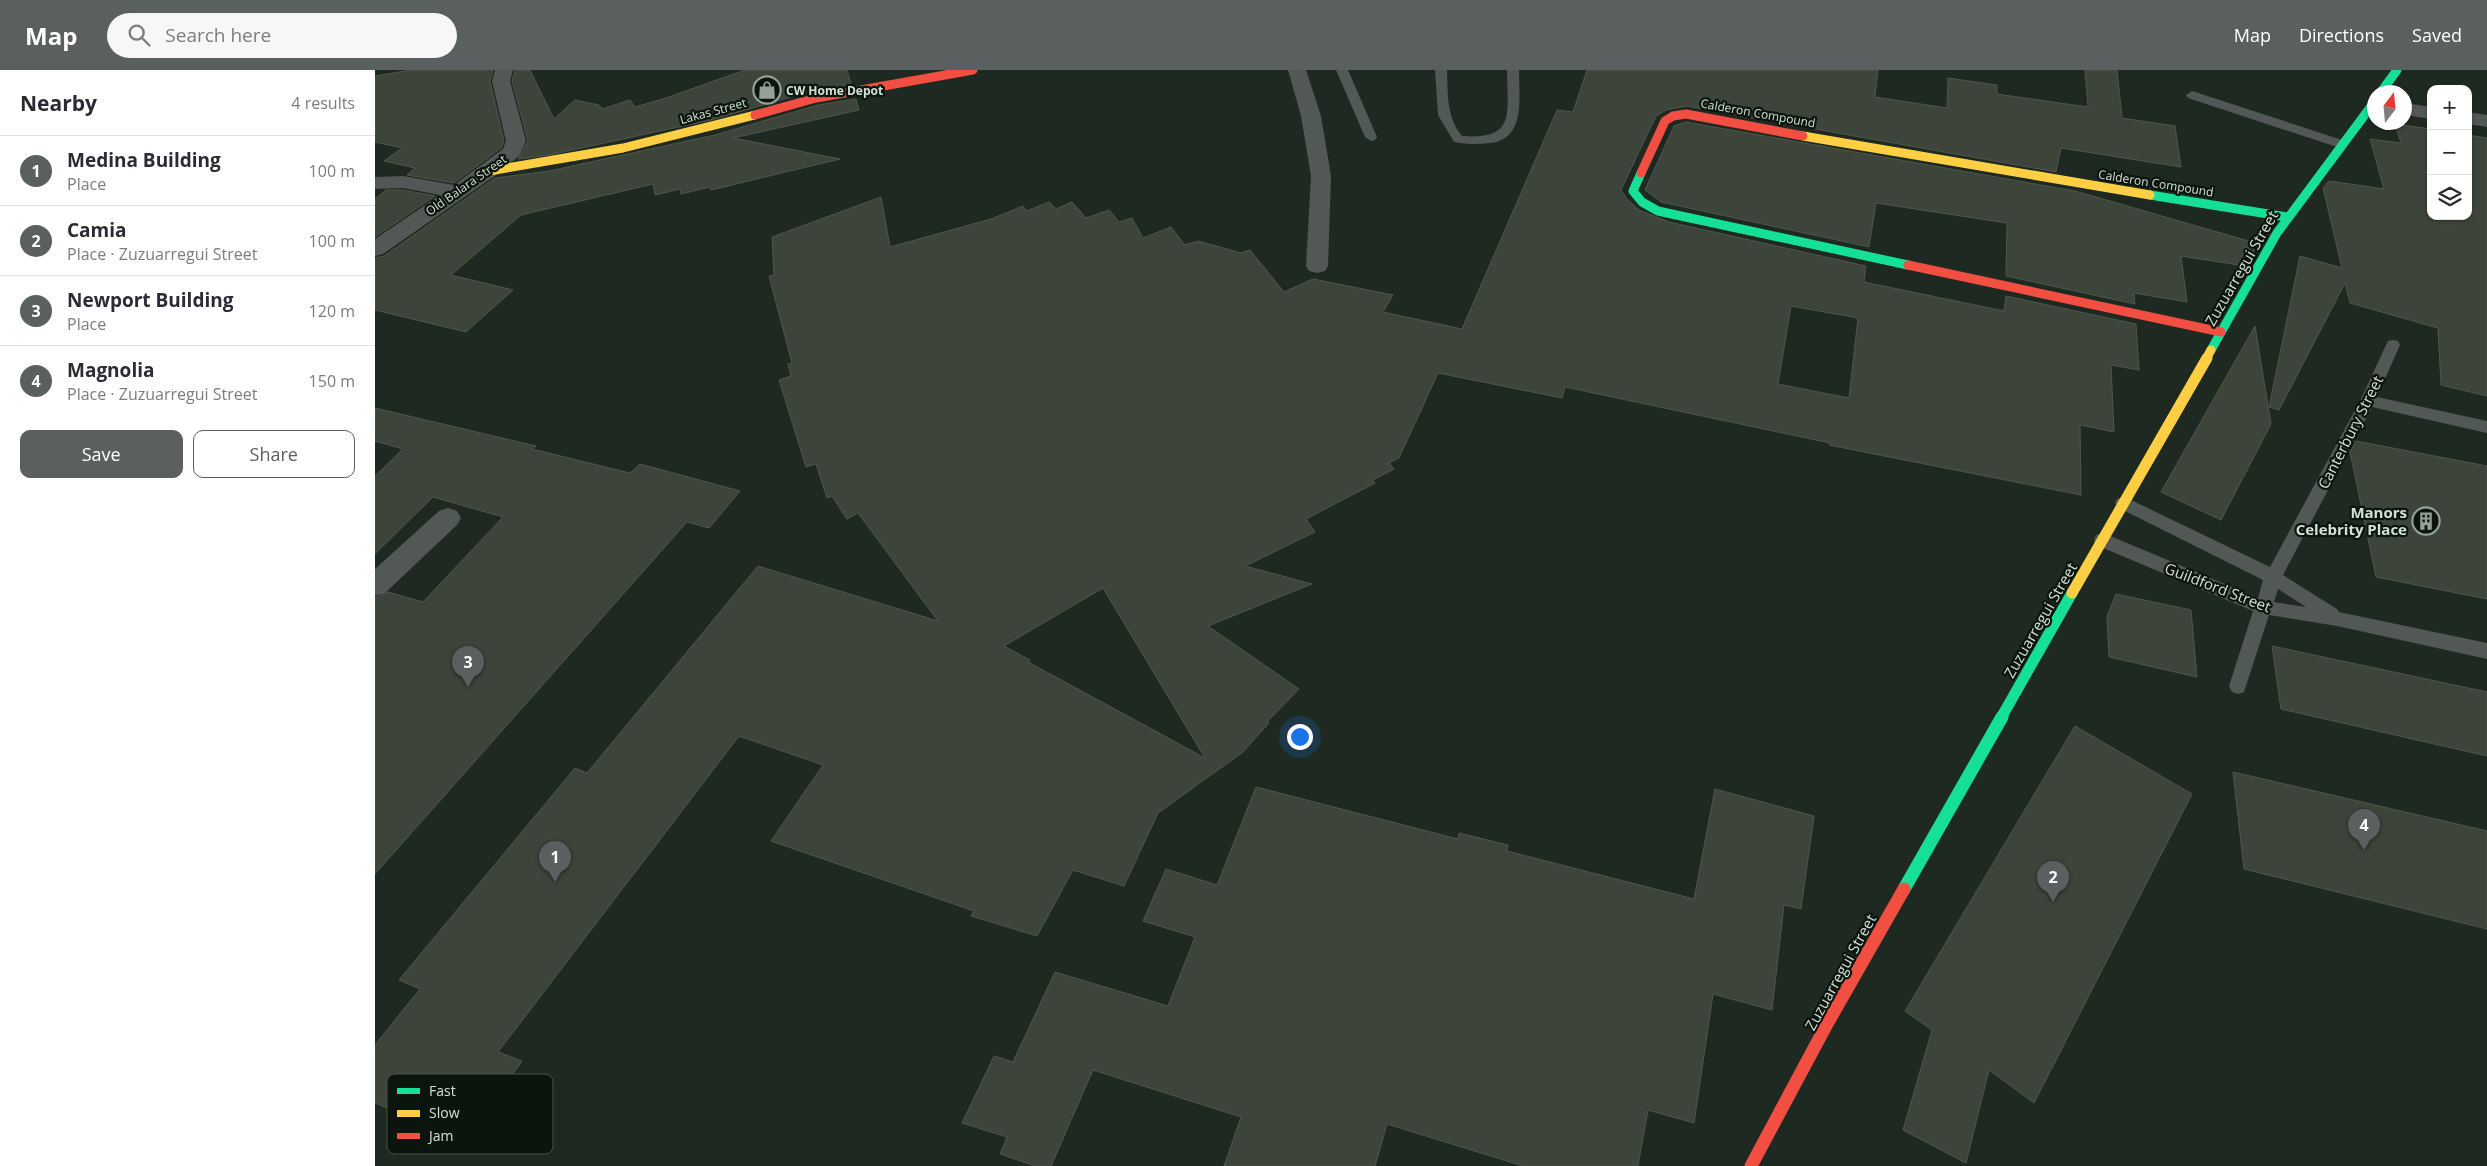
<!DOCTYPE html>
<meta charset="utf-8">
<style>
body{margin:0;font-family:"Open Sans",sans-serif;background:#f7f7f7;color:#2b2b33}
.controls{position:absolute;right:15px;top:15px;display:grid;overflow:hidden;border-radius:10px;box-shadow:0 1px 4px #0004}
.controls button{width:45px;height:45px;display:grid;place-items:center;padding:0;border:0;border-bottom:1px solid #e1e1e2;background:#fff;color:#2b2b33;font:25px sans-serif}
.compass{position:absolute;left:1992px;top:15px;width:45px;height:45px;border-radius:50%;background:#fff;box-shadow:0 1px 4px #0004;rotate:16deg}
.you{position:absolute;left:924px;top:666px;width:18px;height:18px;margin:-12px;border:4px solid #fff;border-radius:50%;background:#1a73e8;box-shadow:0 0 0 8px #1a73e833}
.badge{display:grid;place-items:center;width:32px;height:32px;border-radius:50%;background:#5a6060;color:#fff;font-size:16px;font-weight:700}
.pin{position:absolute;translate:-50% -41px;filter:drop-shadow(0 1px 2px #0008)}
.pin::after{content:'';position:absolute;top:26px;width:18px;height:15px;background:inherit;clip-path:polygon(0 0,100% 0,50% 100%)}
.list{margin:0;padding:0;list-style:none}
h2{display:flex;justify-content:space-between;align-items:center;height:65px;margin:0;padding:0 20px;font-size:21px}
h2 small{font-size:16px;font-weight:400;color:#7c7c81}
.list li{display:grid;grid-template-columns:32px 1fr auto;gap:15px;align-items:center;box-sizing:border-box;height:70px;padding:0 20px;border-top:1px solid #e1e1e2}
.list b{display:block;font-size:19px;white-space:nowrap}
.list p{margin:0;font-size:16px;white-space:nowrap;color:#7c7c81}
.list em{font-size:16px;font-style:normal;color:#7c7c81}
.actions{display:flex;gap:10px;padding:15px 20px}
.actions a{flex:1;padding:11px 0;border:1px solid #5a6060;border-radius:10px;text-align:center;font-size:18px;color:#5a6060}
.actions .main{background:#5a6060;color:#fff}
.icon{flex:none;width:28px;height:28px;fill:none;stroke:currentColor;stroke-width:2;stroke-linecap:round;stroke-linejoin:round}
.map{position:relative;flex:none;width:2112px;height:1096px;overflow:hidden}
header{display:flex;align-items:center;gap:30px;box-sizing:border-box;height:70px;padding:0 25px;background:#5a6060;color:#fff}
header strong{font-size:24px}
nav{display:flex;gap:28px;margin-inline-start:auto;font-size:18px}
.search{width:350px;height:45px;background:#f7f7f7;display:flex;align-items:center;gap:12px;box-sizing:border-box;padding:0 18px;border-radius:28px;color:#7c7c81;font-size:19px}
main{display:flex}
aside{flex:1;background:#fff}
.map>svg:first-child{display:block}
.building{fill:#3d443a;stroke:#4f564c;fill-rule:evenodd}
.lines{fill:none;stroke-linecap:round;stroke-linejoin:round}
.lane{fill:#525856;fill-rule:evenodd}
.street{fill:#525856;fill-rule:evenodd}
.fast-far2{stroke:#16e098;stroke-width:9}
.fast-far1{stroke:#16e098;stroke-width:11}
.fast{stroke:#16e098;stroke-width:13}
.slow-far1{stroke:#ffcf43;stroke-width:9}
.slow{stroke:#ffcf43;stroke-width:11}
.jam-far1{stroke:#f24e42;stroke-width:9}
.jam{stroke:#f24e42;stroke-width:13}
.labels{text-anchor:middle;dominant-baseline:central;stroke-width:4.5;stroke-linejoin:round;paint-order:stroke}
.far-poi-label{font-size:12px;font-weight:bold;fill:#d2e1d6;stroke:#0b150e;text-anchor:start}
.far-street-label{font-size:12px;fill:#d2e1d6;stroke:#0b150e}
.street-label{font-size:15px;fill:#d2e1d6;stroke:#0b150e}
.poi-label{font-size:15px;font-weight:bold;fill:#d2e1d6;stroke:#0b150e;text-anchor:end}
.key{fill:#0b150e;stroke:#47524a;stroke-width:1}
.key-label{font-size:14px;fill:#d2e1d6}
</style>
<header>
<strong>Map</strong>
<div class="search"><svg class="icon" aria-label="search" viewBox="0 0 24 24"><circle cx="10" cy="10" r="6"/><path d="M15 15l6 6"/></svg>Search here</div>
<nav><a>Map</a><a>Directions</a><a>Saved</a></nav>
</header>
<main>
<aside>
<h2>Nearby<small>4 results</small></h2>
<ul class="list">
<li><span class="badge">1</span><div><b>Medina Building</b><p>Place</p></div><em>100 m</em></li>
<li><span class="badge">2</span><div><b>Camia</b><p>Place · Zuzuarregui Street</p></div><em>100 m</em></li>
<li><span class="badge">3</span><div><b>Newport Building</b><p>Place</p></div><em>120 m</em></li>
<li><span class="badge">4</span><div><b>Magnolia</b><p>Place · Zuzuarregui Street</p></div><em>150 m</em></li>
</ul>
<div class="actions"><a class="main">Save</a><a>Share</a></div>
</aside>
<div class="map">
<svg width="2112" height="1096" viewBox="0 0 2112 1096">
<rect width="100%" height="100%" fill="#1e2a21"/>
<path class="building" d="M36 0H118L115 11 129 71 126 78 79 113 32 105 40 98 9 91 27 78 0 72V6Z
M140 0H155L179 49 200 30 224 35 227 39 255 30 260 37 291 28 370 0H472L476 14 440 20 336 50 174 85 143 89 153 71 137 11Z
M1212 0H1503L1500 27 1572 38 1573 8 1622 15V24L1713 37 1710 0H1742L1747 48 1800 56 1806 97 1686 78 1681 102 1311 36 1291 40 1281 46 1246 120 1252 129 1264 140 1294 152 1491 196 1489 212 1629 241 1631 226 1761 254 1764 300 1736 295 1739 362 1705 355 1706 425 1454 375 1455 373 1190 317 1187 328 1063 303 1024 388 1014 393 1019 399 998 410 1000 413 931 449 940 462 870 496 937 514 833 556 924 619 892 652 894 653 868 682 783 743 749 816 698 800 662 866 596 846 599 841 396 771 448 695 364 666 123 982 147 991 91 1069 0 1033V975L45 919 24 910 200 698 212 703 383 496 563 551 483 443 472 449 457 426 452 428 441 394 431 397 404 310 416 306 413 294 417 293 394 206 399 205 397 167 506 127 515 177 616 149 648 136 652 141 674 132 681 139 697 132 711 148 734 140 744 152 757 148 768 168 796 157 810 175 823 171 866 183 875 180 909 222 938 209 1018 225 1008 242 1087 259 1182 40 1198 42ZM1416 236 1483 248 1474 328 1403 314ZM728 518 830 688 653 592 655 590 629 576Z
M481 29 484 40 358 68 465 89 336 120 335 117 306 124 305 119 280 125 278 114 146 145 76 205 138 220 91 262 0 240V188L9 186 120 108 174 101 340 65 443 35Z
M1311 52 1700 121 1884 174 1870 196 1806 186 1812 232 1759 223 1760 234 1631 206 1632 153 1501 133 1494 177 1286 132 1270 120 1299 56Z
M2020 54 2056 59V146H2093V65L2112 68V326L2066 315 2063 258 1975 233 1970 213 1904 340 1894 337 1925 186 1967 198 1948 118 1954 111 2009 119 1995 69 2026 73Z
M11 120H28L60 126 0 167V129Z
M1880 256 1896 354 1846 450 1786 422Z
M0 338 161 376 157 379 255 403 265 394 365 421 334 458 312 452 0 804V528L13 522 48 532 128 447 58 427 0 484V406L28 379 0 371Z
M1981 371 2112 396V529L2001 507 1975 382Z
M1741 524 1816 540 1822 607 1734 587 1732 546Z
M1897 576 2112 622V686L1906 639Z
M1700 656 1817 724 1659 1033 1614 1000 1591 1093 1528 1060 1557 960 1530 941Z
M1858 702 2112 761V859L1869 799Z
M881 717 1083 769 1084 763 1133 775 1132 781 1319 829 1340 719 1439 746 1426 839 1409 835 1397 940 1338 924 1319 1053 1273 1040 1263 1096H1148L1012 1054 1000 1096H849L866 1047 718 1000 676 1096H660L625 1084 632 1067 587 1053 619 986 638 992 680 902 793 936 820 867 768 851 791 799 842 815Z"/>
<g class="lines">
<path class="lane" d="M961 0H973L1002 67 1000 70 996 71 990 67Z
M1060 0H1072C1073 24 1071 46 1087 66 1142 70 1132 43 1132 0H1144C1144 28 1151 70 1114 73 1102 75 1090 74 1079 72L1063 45Z
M1817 21 1970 71 1972 74 1966 78 1962 77 1813 28 1811 25Z
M2018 270 2023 271 2025 275 2002 327 2112 351V363L1997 337 1908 505 1962 539 1964 542 2112 573V589L1962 556 1894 545 1869 622 1863 624 1857 622 1854 616 1878 541 1721 475 1719 470 1721 465 1727 463 1733 465 1883 528 1888 510 1742 437 1740 433 1742 429 1748 427 1754 429 1895 497 1985 331 2011 275 2013 271ZM1903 519 1931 537 1899 532Z"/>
<path class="street" d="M120 0H138L135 11 151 71 144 86 121 105 8 184 0 186V169L65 125 28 118 0 119V107L28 106 79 115 128 79 131 71 117 11Z
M913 0H931L946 46 956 106 953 196 950 201 942 203 934 201 931 196 936 106 926 46Z
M2030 33 2056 37V49L2030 45Z
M2093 42 2112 45V57L2093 54Z
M73 438 82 441 86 448 82 455 10 523 0 526V499L64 441Z"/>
<path class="fast-far2" d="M2006 22 2022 0
M1266 103 1258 121 1267 132 1283 141 1533 195
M1775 125 1912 147
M1836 280 1902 163 2000 31"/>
<path class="fast-far1" d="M1626 648 1697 523"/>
<path class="fast" d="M1529 819 1627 647"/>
<path class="slow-far1" d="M1428 66 1775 125
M114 101 248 78 380 45
M1831 289 1836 280"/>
<path class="slow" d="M1697 523 1832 288"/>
<path class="jam-far1" d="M380 45 441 28 598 0
M1266 103 1290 51 1298 46 1311 44 1428 66
M1533 195 1846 262"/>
<path class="jam" d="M1376 1096 1452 954 1529 819"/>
</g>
<defs>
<g id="shop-ring" transform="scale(1.4375)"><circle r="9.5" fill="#0b150e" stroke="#93a197" stroke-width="1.5"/><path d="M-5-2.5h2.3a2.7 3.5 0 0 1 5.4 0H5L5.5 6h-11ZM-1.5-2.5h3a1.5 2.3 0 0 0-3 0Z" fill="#93a197"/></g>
<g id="building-ring" transform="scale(1.4375)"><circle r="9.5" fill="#0b150e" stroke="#93a197" stroke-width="1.5"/><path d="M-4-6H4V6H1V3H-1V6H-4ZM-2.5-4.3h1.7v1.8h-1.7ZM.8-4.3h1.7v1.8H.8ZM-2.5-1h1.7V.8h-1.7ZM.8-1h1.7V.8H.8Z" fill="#93a197"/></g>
</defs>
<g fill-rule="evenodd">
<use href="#shop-ring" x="392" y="20"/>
<use href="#building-ring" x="2051" y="451"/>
</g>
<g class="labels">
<g class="far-poi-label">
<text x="411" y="20">CW Home Depot</text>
</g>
<g class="far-street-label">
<text transform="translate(338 41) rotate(-15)">Lakas Street</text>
<text transform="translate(1383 43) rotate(10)">Calderon Compound</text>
<text transform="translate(1781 113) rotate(9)">Calderon Compound</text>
<text transform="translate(91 115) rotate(-35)">Old Balara Street</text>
</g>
<g class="street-label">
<text transform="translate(1866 198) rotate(-60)">Zuzuarregui Street</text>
<text transform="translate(1975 362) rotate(-63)">Canterbury Street</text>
<text transform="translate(1843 517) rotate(21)">Guildford Street</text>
<text transform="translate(1665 550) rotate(-60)">Zuzuarregui Street</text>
<text transform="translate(1465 902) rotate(-61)">Zuzuarregui Street</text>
</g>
<g class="poi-label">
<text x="2032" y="442">Manors<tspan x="2032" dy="17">Celebrity Place</tspan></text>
</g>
</g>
<rect x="12" y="1004" width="166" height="80" rx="8" class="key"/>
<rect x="22" y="1018" width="23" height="6" fill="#16e098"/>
<rect x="22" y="1040" width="23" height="7" fill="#ffcf43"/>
<rect x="22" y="1063" width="23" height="6" fill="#f24e42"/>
<g class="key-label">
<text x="54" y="1026">Fast</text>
<text x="54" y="1048">Slow</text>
<text x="54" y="1071">Jam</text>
</g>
</svg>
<div class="controls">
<button>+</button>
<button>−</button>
<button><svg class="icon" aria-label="layers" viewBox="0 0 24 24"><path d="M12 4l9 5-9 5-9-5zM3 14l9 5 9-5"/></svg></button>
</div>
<svg class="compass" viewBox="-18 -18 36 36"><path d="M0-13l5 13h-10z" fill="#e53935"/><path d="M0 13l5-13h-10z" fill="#7c7c81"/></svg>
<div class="you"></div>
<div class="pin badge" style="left:180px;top:812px">1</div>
<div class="pin badge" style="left:1678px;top:832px">2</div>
<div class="pin badge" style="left:93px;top:617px">3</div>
<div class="pin badge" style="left:1989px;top:780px">4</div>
</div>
</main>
